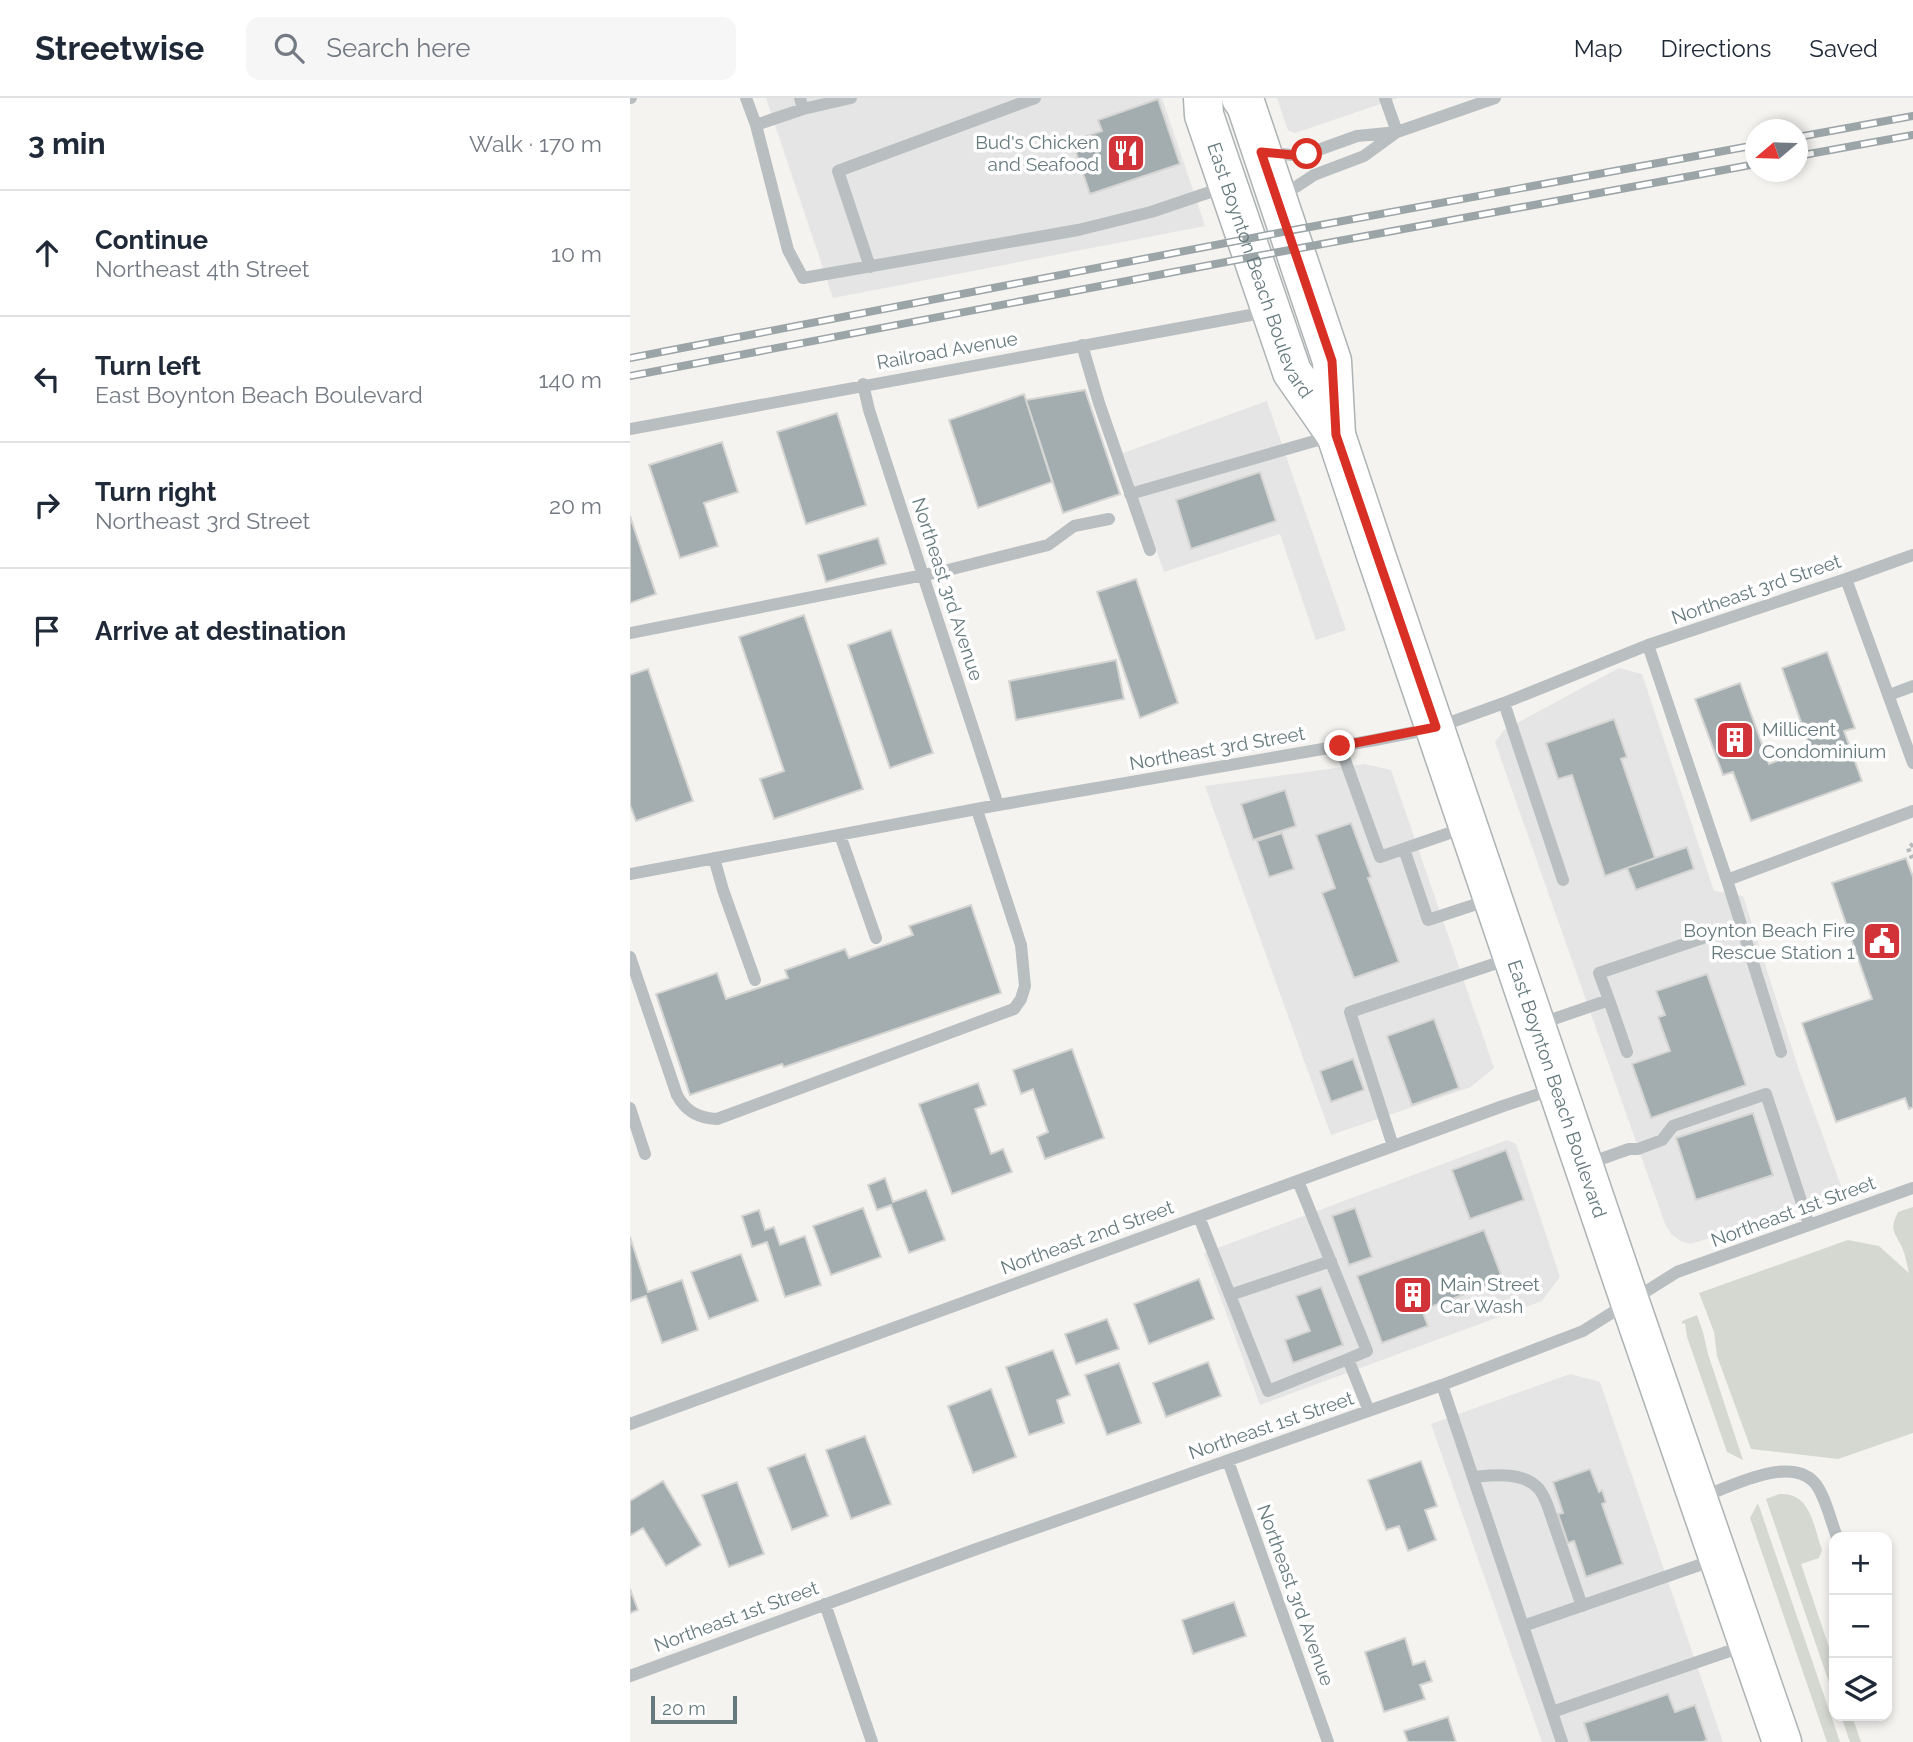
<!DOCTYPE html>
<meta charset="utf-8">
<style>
body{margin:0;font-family:Raleway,sans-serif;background:#f6f6f7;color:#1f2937}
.controls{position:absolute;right:21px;bottom:21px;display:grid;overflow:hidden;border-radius:14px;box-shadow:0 4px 10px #0003}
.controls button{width:63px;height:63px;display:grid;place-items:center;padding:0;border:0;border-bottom:2px solid #e0e1e3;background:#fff;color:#1f2937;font:35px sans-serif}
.compass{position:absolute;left:1115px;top:21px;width:63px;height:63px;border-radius:50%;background:#fff;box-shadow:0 4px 10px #0003;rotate:251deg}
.scale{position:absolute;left:21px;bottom:18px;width:86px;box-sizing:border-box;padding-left:7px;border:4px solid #667a7e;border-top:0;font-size:19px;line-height:24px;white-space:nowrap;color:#667a7e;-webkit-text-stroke:5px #fff;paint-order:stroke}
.stop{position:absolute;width:21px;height:21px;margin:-16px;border:5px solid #d93025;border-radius:50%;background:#fff}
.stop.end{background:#d93025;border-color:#fff;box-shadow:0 2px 7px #0008}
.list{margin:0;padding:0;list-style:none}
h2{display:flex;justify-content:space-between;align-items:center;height:91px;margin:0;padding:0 28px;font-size:30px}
h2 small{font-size:23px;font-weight:400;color:#747a83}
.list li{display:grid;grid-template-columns:46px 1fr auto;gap:21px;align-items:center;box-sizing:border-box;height:126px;padding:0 28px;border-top:2px solid #e0e1e3}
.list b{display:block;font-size:26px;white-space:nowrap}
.list p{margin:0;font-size:23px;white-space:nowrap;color:#747a83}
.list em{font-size:23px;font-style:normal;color:#747a83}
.icon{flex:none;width:38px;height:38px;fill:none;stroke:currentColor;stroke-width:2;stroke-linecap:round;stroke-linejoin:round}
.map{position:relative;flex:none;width:1283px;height:1644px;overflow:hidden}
header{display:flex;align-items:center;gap:42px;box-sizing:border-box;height:98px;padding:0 35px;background:#fff;border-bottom:2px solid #e0e1e3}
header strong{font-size:33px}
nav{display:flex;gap:38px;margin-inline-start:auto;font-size:24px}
.search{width:490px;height:63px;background:#f6f6f7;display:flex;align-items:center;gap:18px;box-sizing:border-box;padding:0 24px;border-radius:14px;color:#747a83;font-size:26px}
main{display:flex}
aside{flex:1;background:#fff}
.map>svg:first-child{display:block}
.built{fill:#e4e5e4}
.green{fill:#d5d8d0}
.building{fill:#a3adaf;stroke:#d5d5d3;stroke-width:2}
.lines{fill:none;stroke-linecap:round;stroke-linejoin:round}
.major-casing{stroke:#adb3b4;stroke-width:41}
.path{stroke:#b5b9ba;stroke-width:4.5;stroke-dasharray:3.5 3.5;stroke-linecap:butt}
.minor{stroke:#b9bfc0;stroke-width:12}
.major{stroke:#fff;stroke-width:38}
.rail-casing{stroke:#9ba4a6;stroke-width:8}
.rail{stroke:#fff;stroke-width:5;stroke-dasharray:16;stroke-linecap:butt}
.route{stroke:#d93025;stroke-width:9}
.labels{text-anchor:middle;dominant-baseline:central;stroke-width:7;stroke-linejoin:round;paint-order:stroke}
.poi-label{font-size:19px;fill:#667a7e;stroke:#fff;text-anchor:end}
.street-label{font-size:19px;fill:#667a7e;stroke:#fff}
</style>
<header>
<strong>Streetwise</strong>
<div class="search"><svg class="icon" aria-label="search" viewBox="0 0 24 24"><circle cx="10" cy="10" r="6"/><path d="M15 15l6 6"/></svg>Search here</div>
<nav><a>Map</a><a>Directions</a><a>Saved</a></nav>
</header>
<main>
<aside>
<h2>3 min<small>Walk · 170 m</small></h2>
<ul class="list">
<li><svg class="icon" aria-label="ahead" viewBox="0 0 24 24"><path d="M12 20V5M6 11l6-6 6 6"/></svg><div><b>Continue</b><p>Northeast 4th Street</p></div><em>10 m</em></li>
<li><svg class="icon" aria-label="left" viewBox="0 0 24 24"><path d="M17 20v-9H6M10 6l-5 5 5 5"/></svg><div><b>Turn left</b><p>East Boynton Beach Boulevard</p></div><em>140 m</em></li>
<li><svg class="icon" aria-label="right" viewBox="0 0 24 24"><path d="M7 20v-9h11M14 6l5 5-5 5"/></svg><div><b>Turn right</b><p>Northeast 3rd Street</p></div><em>20 m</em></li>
<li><svg class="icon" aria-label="arrive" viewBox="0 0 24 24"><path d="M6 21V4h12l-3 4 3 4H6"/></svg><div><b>Arrive at destination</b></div></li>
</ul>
</aside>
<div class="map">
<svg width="1283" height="1644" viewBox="0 0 1283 1644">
<rect width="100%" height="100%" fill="#f4f3f0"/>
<path class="built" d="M136 0H532L575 128 203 200Z
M647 0H768L665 35 659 33 657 30Z
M637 303 716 532 686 542 650 436 534 474 493 355Z
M989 570 1012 576 1084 793 1113 798 1169 972 1215 1099 1060 1146 1051 1143 1041 1136 1035 1126 865 644 874 632Z
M735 666 761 672 864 970 841 989 701 1037 575 688Z
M877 1042 886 1046 930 1179 912 1203 630 1307 574 1155Z
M940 1276 970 1284 1093 1644H912L801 1326Z"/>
<path class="green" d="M1283 1109V1335L1208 1361 1121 1351 1087 1258 1084 1234 1069 1195 1218 1142 1249 1148 1279 1175C1277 1167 1275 1155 1271 1147 1263 1132 1260 1131 1268 1114Z
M1067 1217 1073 1234 1078 1256 1113 1362 1097 1354 1057 1239 1055 1225 1052 1226V1223Z
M1149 1396C1181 1394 1183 1427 1192 1452L1189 1460 1171 1466 1204 1564V1599L1136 1401Z
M1128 1405 1210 1644H1197L1120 1420Z
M1211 1618H1222L1231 1644H1220Z"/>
<path class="building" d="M528 1 550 66 460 96 442 43 472 33 468 22Z
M455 292 490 396 433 415 396 302Z
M394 296 422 384 348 410 319 322Z
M207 315 236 407 176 426 147 334Z
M92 344 108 394 74 405 88 448 50 460 19 367Z
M630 374 646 423 561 451 546 402Z
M0 418 26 496 0 505Z
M248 440 256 466 196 484 188 457Z
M506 481 548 605 510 620 467 494Z
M174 517 233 691 144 721 130 681 154 673 109 539Z
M261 532 303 655 260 670 218 547Z
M1197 554 1225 630 1214 633 1232 683 1121 723 1103 674 1093 677 1065 601 1110 585 1139 666 1180 650 1152 570Z
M486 562 494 601 386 622 379 583Z
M18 571 63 703 6 723 0 707V577Z
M984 621 997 659 991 661 1025 760 975 778 942 677 928 681 916 645Z
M655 692 666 728 623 742 611 706Z
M721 725 741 779 738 780 769 864 724 880 692 795 705 790 686 737Z
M652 735 664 771 639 779 627 743Z
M1057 749 1064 771 1006 792 997 770Z
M1276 760 1283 779V1009L1279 1011 1275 1000 1206 1024 1172 925 1242 901 1202 785Z
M341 807 371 895 154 969 152 966 60 997 26 896 87 875 96 901 158 880 155 872 215 851 219 860 283 837 279 828Z
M1077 876 1116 987 1021 1020 1002 966 1040 953 1028 919 1035 917 1026 893Z
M804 921 829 990 782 1007 757 938Z
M442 951 474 1040 415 1061 407 1039 418 1034 403 991 391 996 383 972Z
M723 961 734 992 701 1004 690 973Z
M348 985 356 1007 345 1011 361 1056 373 1051 382 1074 322 1096 289 1006Z
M1123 1015 1143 1077 1066 1102 1046 1040Z
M876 1052 894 1102 840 1121 822 1072Z
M255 1080 263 1104 296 1092 315 1142 279 1155 261 1107 247 1112 238 1087Z
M233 1110 251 1159 201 1177 183 1128Z
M725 1110 742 1159 719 1167 702 1118Z
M129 1112 135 1132 144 1129 150 1147 175 1138 191 1187 155 1199 137 1144 122 1149 112 1118Z
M854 1132 873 1182 792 1212 798 1228 752 1245 727 1178Z
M0 1139 18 1194 52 1182 68 1232 32 1245 16 1198 1 1203Z
M111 1156 128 1203 79 1221 61 1174Z
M569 1181 584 1221 519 1246 504 1206Z
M691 1189 713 1247 663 1265 655 1242 680 1233 666 1198Z
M477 1221 489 1251 446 1266 435 1236Z
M423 1252 440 1297 427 1302 434 1325 399 1337 376 1269Z
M578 1264 591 1298 536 1319 523 1285Z
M489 1265 511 1325 477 1337 455 1277Z
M361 1291 386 1359 343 1375 318 1308Z
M235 1338 261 1406 221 1421 196 1352Z
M175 1356 198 1418 162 1432 138 1370Z
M791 1363 807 1408 795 1412 806 1442 778 1453 769 1428 756 1432 738 1382Z
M960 1371 969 1394 972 1392 976 1404 972 1406 993 1466 956 1479 944 1443 938 1445 928 1416 933 1415 923 1384Z
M33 1383 71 1447 36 1468 13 1430 1 1437 0 1435V1403Z
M107 1384 134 1456 99 1469 72 1397Z
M0 1491 8 1512 0 1515Z
M604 1504 616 1538 563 1556 552 1522Z
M775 1540 783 1567 795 1563 802 1583 790 1587 795 1601 754 1614 735 1554Z
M1038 1596 1045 1614 1065 1607 1077 1642 1073 1644H960L954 1625Z
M818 1619 826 1644H778L774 1633Z"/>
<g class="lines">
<g class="major-casing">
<g id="major">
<path id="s1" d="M573 0 574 17 662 274 706 337"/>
<path id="s2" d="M611 0 616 7 702 263 706 337 747 460 1000 1204 1152 1644"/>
</g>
</g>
<path class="path" d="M1283 746 1278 750 1283 763"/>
<path class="minor" d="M0 0H1
M116 0 126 27 158 152 173 180 448 132 521 114 595 89
M170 0 173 11 221 0
M755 0 767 34
M126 27 173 11
M637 55 663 57 677 56 727 38 767 34 865 0
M652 98 684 77 734 58 767 34
M240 169 208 73 405 0
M452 247 469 305 520 452
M233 286 239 312 368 707
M0 331 637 214
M500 396 702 338
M1216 481 1283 665
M0 535 314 473 418 447 444 428 479 421
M1018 547 1097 782 1151 954
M1259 597 1283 588
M874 605 933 782
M710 648 750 759 834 730
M210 737 246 840
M774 751 798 822 859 802
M84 760 93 792 125 882
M0 776 368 707 745 642 805 630 874 605 1018 547 1216 481 1283 457
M1097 782 1283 713
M0 859 47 997C56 1014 69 1020 87 1021L384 911 391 901 395 888 391 847 347 712
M979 902 997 954
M909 926 979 902 969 875 1111 827
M0 1010 15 1056
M763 1048 720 914 879 861
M957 1066 999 1051H1008L1032 1042 1043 1028 1136 996 1179 1127
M668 1083 737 1253 718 1261
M569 1119 638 1293 718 1261 739 1313
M600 1197 701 1163
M812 1287 932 1644
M0 1326 873 1008 924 991
M598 1363 698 1644
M843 1379C864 1377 893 1373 909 1391 912 1395 915 1401 917 1406L952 1508
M1072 1399C1100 1389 1159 1357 1184 1384 1195 1396 1201 1424 1207 1439
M195 1506 242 1644
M893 1528 1084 1462
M0 1578 341 1453 812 1287 953 1233 1047 1174 1283 1090
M922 1614 1114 1548"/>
<use href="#major" class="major"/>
<g class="rail-casing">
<path id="rail" d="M1168 39 1283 18
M1168 58 1283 37
M0 260 658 133 1126 47
M0 278 622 159 1126 66"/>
</g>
<use href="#rail" class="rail"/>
</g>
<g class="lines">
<path class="route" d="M677 56 663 57 631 54 702 263 706 337 806 629 710 648"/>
</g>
<defs>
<g id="restaurant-square" transform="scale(2.0125)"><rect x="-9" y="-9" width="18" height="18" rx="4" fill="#d13338" stroke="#fff"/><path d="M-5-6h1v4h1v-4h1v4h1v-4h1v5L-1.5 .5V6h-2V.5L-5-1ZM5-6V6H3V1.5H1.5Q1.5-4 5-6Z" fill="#fff"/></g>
<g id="building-square" transform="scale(2.0125)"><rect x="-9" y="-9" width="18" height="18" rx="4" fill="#d13338" stroke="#fff"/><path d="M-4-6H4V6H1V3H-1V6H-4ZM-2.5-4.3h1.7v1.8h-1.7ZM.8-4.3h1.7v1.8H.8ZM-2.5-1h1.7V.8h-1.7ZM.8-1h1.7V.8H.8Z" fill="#fff"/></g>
<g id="civic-square" transform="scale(2.0125)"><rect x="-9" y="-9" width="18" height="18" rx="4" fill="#d13338" stroke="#fff"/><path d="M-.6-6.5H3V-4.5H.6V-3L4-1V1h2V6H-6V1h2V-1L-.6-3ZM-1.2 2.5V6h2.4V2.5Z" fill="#fff"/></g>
</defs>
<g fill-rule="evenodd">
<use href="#restaurant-square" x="496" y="55"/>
<use href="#building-square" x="1105" y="642"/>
<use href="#civic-square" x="1252" y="843"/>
<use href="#building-square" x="783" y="1197"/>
</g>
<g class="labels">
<g class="poi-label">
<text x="469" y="44">Bud's Chicken<tspan x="469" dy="22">and Seafood</tspan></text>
<text x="1132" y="631" text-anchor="start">Millicent<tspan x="1132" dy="22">Condominium</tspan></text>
<text x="1225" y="832">Boynton Beach Fire<tspan x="1225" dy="22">Rescue Station 1</tspan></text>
<text x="810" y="1186" text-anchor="start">Main Street<tspan x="810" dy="22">Car Wash</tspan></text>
</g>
<g class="street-label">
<text stroke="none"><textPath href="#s1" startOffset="182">East Boynton Beach Boulevard</textPath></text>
<text transform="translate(317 252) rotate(-10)">Railroad Avenue</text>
<text transform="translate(318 491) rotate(72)">Northeast 3rd Avenue</text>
<text transform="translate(1126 491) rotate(-19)">Northeast 3rd Street</text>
<text transform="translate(587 650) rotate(-10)">Northeast 3rd Street</text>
<text stroke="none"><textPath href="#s2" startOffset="1043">East Boynton Beach Boulevard</textPath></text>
<text transform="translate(1163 1113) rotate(-20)">Northeast 1st Street</text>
<text transform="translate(457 1139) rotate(-20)">Northeast 2nd Street</text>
<text transform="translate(641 1327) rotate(-19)">Northeast 1st Street</text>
<text transform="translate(666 1497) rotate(70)">Northeast 3rd Avenue</text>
<text transform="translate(106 1518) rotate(-20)">Northeast 1st Street</text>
</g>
</g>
</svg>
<div class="controls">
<button>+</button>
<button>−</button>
<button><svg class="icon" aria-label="layers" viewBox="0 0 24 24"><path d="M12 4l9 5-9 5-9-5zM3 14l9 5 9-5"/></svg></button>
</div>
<svg class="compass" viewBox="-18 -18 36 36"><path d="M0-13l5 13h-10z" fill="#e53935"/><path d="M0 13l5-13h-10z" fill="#747a83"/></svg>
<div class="scale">20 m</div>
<div class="stop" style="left:677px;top:56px"></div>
<div class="stop end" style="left:710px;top:648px"></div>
</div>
</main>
